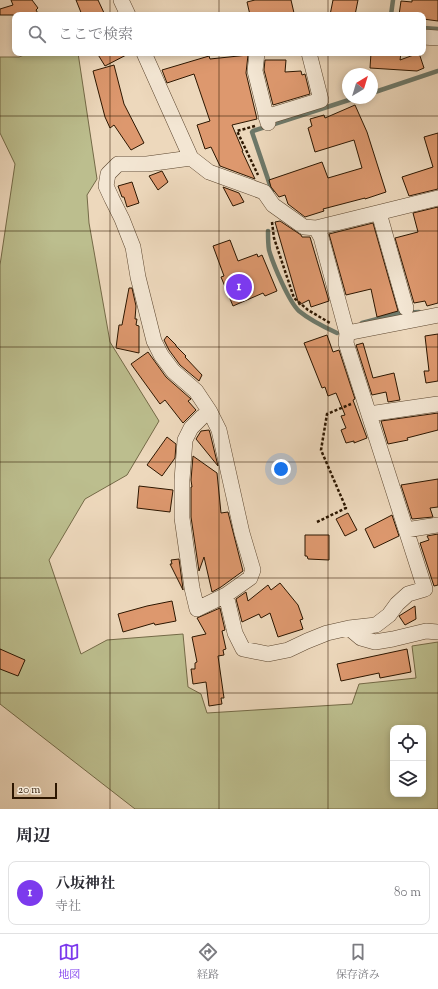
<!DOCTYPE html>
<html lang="ja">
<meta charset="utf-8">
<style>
body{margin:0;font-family:"Sorts Mill Goudy","Noto Serif JP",serif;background:#f7f7f7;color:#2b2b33}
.controls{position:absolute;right:12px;bottom:12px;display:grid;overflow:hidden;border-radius:8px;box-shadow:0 2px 6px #0003}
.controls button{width:36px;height:36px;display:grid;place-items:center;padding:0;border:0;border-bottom:1px solid #e1e1e2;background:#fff;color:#2b2b33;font:20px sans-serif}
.compass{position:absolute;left:342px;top:68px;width:36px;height:36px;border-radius:50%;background:#fff;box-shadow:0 2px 6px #0003;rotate:38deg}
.scale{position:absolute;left:12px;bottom:10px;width:45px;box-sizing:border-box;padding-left:4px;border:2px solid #2c1600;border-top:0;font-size:11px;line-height:14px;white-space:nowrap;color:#2c1600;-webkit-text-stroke:3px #f3e6d3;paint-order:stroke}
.you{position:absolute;left:281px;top:469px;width:14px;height:14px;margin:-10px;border:3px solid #fff;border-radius:50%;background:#1a73e8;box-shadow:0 0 0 6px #1a73e833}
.badge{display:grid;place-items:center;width:26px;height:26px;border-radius:50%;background:#7c3aed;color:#fff;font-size:13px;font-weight:700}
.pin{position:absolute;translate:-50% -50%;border:2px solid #fff;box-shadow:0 1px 4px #0006}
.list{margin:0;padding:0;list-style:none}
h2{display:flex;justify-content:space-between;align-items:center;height:52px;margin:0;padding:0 16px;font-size:17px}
h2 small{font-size:13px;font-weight:400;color:#7c7c81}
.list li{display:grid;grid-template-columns:26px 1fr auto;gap:12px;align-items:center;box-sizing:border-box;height:64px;margin:0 8px 8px;padding:0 8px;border:1px solid #e1e1e2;border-radius:8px}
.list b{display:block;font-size:15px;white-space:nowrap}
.list p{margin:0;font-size:13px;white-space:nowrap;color:#7c7c81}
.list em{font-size:13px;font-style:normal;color:#7c7c81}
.icon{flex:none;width:22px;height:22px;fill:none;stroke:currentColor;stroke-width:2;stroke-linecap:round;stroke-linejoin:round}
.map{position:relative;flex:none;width:438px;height:809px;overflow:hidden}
.search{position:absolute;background:#fff;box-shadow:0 2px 6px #0003;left:12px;right:12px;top:12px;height:44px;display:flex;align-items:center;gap:10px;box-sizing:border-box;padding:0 14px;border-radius:8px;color:#7c7c81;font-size:15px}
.sheet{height:124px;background:#fff}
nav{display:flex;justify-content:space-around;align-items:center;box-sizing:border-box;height:56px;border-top:1px solid #e1e1e2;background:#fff;font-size:11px;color:#7c7c81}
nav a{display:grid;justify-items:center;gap:2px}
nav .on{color:#7c3aed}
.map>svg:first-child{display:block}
.green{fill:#bcbe8e;stroke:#746a47;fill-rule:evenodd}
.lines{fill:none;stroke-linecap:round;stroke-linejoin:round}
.stream{stroke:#6d7869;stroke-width:4.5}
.building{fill:#dd986e;stroke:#2c1600}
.minor-casing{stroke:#5c462f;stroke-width:16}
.path{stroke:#2c1600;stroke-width:2.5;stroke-dasharray:3 2;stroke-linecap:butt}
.minor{stroke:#f3e6d3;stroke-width:15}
.grid{fill:none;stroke:#2c1600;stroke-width:1;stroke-opacity:0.55}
</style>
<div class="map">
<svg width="438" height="809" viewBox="0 0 438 809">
<rect width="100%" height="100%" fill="#edd8bc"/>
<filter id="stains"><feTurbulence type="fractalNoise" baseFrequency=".005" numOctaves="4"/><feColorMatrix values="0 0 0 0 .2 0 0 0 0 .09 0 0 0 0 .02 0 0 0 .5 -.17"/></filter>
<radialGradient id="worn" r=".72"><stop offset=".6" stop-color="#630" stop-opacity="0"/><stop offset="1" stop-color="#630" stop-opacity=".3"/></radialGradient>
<path class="green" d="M29 53H78L97 179 87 195 89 223 110 342 159 421 127 475 85 499 49 560 81 654 107 640 183 634 188 687 201 694 207 713 352 704 359 684 416 678 412 646 438 642V809H135L0 704V265L15 164 0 133V57H19ZM393 728H423V794H393Z"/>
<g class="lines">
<path class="stream" d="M391 15 393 0
M423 28 438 29
M372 93 438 71
M272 191 252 132 253 131 355 98
M268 231C268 238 268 244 269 250 273 264 289 302 299 311 311 321 324 327 337 333
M362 323 400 313 419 312"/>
</g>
<path class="building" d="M11 0H32L38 8 36 10 39 15H0V9L13 5Z
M76 0H98L105 15H82Z
M255 0H291L294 13 284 15H250L247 2Z
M333 0H358L355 15H330Z
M412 0H438V21L423 19V15H399L401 1 412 2Z
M97 53H130L105 66Z
M371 53H401L400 60 419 53 424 68 417 71 370 68Z
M248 55 246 73 257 119 232 125 243 151H242L255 179 220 166 211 147 205 149 197 125 210 121 194 74 167 83 162 70 209 56 210 59Z
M265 60H286L285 72 301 71 302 75 305 74 310 94 273 105 264 70Z
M114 65 124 104 144 143 131 150 114 125 110 128 105 117 93 71Z
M355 105 367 132 386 192 365 199V198L323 209 324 211 305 217 288 204 285 195 279 197 271 187 269 180 322 162 328 178 362 168 354 140 315 152 308 128 312 126 310 119 324 115 325 118Z
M438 133V189L409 196 402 177 433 167 424 137Z
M162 171 168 182 158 190 149 176Z
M132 182 139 203 127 207 124 197H122L118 186Z
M223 187 239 193 244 202 233 206Z
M438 207V303L427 306 425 301 414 303 395 238 418 232 413 213Z
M280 221 301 235 302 237H310L329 301 311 307 309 300 299 305 275 222Z
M373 223 398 311 377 317 371 289 346 295 329 234Z
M230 240 238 261 257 254 258 257 262 255 277 291 265 296 263 293 233 306 221 277 224 276 213 246Z
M129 288H132L136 306 135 319H137L136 325 139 326V353L116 348 119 325H122Z
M438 334V381L426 383 424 371H429L425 336Z
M327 335 333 352 339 350 355 399 353 400 367 438 354 443V441L346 443 341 430 346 428 341 416 345 415 336 393 328 396 325 387 322 388 304 343Z
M167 336 176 345V346L186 356 185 357 202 375 199 381 180 365 169 350 164 340Z
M363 343 373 378 394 373 400 400 388 402 386 392 372 395 356 345Z
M148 352 166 377 191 399 188 401 196 410 183 423 165 400 160 404 131 364Z
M438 413V430L407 438 408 440 388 444 381 421Z
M209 430 210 433 218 466 196 439 201 431Z
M167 437 176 444 175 458 162 476 147 465Z
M193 456 217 473 221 513 228 512 243 571 221 587 212 592 204 557 199 571 191 517V487H192L191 480Z
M438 479V507L430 508 433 517 412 519 401 485Z
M139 486 173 490 170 512 137 508Z
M348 513 357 530 345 536 336 519Z
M392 515 399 536 374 548 365 529Z
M438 534V585L434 586 420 543 429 540 427 536Z
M305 535H329V560L308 559 307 556H305Z
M179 559 183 589V590L170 564H172L171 560Z
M280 583 298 605 303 619 300 620 303 629 278 637 270 613 261 618 259 614 242 622 236 599 246 592 248 601 268 585 271 590Z
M172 601 176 621 155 625 154 623 123 632 118 614 147 606Z
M415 606 416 619 405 625 399 616Z
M220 608 225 630 222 631 226 649 223 650 224 655 218 656 224 698H221L222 704 209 706 206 682 193 684 191 669H195V663L197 662 192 637 206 634 197 618Z
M0 649 25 660 18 676 0 669Z
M407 649 411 672 380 678 379 673 341 681 337 664Z"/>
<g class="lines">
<g class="minor-casing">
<path id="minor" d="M121 0 128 15
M423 37 438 38
M144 53 191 158 209 172 264 192 273 205 304 227 316 228 321 237 347 333 346 343 425 589 408 594 397 604 389 615 376 625 349 628 327 633 307 641 288 650 268 654 243 649 235 633 226 595 250 578 253 570 242 533 219 430 210 412 196 391 173 371 161 355 154 341 138 277 133 247 122 219 112 199 106 186 108 174 118 164H147L191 158
M257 53 255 71 268 123
M266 117 321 100 309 53
M379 213 406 308
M316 228 438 198
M347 333 438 315
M210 412 202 417 191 428 185 440 182 480V518L192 588 197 609 226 595
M369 414 438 404
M406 530 438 525
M349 628 361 638 375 642 393 639 426 631 438 632"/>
</g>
<path class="path" d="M255 126 237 131 258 175
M272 222 274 238 294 298 308 310 330 323
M317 522 346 508 321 450 327 414 351 404"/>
<use href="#minor" class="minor"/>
</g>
<path class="grid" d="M110 0V15M219 0V15M328 0V15M110 53V809M219 53V809M328 53V809M0 116H438M0 231H438M0 347H438M0 462H438M0 578H438M0 693H438"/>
<rect width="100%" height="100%" filter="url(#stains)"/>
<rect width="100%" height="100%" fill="url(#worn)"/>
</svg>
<div class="controls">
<button><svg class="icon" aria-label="locate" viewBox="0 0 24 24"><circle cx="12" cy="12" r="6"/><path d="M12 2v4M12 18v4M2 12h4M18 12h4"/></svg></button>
<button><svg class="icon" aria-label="layers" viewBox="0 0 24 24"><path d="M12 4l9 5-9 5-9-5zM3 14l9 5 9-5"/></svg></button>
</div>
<svg class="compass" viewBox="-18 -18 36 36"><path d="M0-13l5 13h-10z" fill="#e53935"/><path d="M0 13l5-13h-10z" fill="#7c7c81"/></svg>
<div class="scale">20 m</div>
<div class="you"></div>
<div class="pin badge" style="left:239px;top:287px">1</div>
<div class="search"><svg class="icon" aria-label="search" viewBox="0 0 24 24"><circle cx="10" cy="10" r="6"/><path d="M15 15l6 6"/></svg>ここで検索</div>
</div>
<section class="sheet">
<h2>周辺<small></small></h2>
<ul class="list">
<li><span class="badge">1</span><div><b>八坂神社</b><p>寺社</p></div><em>80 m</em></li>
</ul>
</section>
<nav>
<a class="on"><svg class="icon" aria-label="map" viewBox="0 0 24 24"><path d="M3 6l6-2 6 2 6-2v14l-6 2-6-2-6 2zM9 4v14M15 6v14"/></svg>地図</a>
<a><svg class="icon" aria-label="directions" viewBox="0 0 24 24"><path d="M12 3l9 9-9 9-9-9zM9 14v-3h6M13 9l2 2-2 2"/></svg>経路</a>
<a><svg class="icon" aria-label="saved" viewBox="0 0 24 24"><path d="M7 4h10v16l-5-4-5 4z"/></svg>保存済み</a>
</nav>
